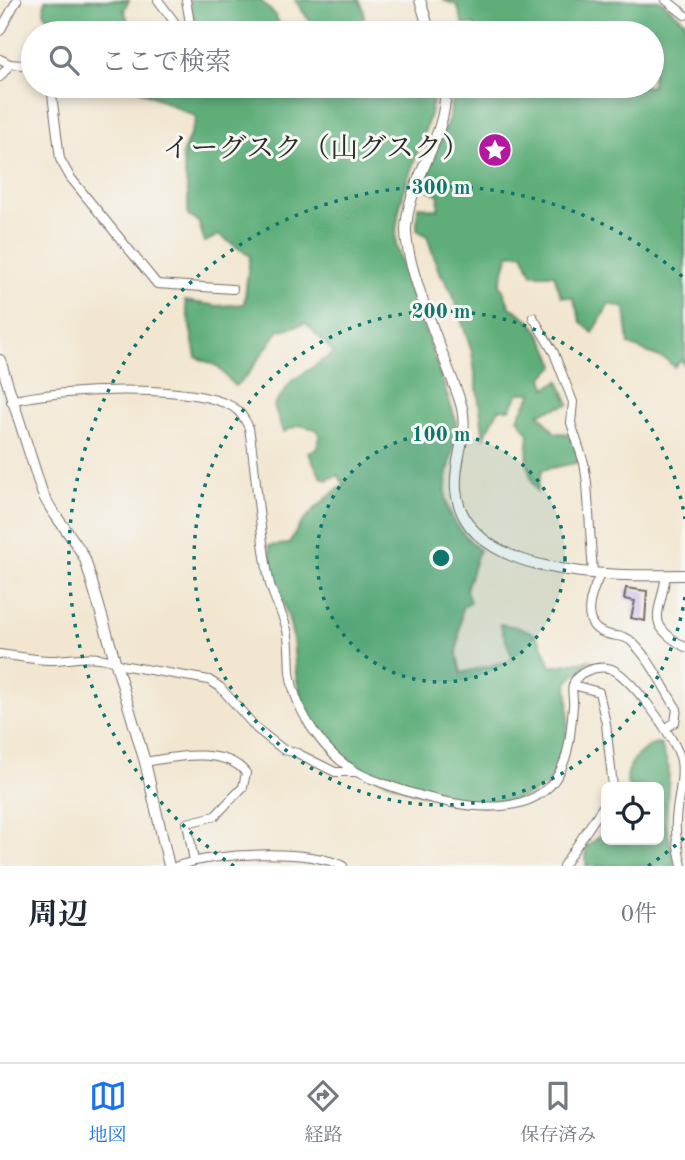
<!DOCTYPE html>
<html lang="ja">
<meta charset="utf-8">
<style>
body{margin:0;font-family:"Old Standard TT","Noto Serif JP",serif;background:#f6f6f7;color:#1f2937}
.controls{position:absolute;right:21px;bottom:21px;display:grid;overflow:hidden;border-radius:10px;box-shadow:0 4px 10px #0003}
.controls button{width:63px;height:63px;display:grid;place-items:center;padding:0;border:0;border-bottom:2px solid #e0e1e3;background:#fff;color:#1f2937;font:35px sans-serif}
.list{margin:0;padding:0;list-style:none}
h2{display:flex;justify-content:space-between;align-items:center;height:91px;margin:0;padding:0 28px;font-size:30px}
h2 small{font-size:23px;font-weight:400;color:#747a83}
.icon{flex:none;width:38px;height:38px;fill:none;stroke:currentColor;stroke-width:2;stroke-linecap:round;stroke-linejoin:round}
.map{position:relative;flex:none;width:685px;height:866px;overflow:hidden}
.search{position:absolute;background:#fff;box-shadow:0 4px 10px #0003;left:21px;right:21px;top:21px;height:77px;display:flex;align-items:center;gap:18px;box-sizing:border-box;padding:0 24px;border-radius:38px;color:#747a83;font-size:26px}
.sheet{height:196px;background:#fff}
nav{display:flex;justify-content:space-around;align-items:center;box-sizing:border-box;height:98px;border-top:2px solid #e0e1e3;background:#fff;font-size:19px;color:#747a83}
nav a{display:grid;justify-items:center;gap:4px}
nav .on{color:#1a73e8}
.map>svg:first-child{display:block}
.forest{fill:#5fae7a;stroke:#456c52;stroke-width:2}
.building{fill:#c0abeb}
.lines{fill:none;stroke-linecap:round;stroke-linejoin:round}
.minor-casing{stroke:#716c65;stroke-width:10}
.tertiary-casing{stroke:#716c65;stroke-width:12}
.minor{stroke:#fff;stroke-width:8}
.tertiary{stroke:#fff;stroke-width:10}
.ring{fill:none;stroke:#0f766e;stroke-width:3.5;stroke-dasharray:3.5 7}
.labels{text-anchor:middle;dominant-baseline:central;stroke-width:6;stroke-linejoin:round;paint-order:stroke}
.poi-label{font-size:28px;fill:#2b2b2b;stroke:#f6f6f2;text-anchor:end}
.centre{fill:#0f766e;stroke:#f6f6f2;stroke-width:3.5}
.ring-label{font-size:21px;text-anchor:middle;font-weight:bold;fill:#0f766e;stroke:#f6f6f2;stroke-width:6;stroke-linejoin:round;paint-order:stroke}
</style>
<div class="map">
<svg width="685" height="866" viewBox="0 0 685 866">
<rect width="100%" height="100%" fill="#f6f6f2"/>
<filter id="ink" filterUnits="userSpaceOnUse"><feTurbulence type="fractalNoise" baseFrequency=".0143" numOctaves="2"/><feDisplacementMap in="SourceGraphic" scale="14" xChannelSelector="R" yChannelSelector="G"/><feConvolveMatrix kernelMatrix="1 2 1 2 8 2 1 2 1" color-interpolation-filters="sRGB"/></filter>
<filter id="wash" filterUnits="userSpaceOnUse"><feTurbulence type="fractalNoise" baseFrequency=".00686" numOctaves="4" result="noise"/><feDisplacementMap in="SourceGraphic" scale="28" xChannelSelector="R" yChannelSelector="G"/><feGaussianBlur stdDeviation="1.57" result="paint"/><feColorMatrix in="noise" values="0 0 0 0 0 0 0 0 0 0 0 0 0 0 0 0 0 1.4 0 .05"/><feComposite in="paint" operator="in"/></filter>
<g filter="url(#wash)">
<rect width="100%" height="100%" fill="#f2e6d0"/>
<path class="forest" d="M45 0H129L124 10 133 33H58L44 12Z
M189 0H260L275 15 284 33H198Z
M295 0H359C367 11 365 22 357 33H318Z
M442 0H660L685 21V366L681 360 674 367 667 360 629 345 625 308 609 304 593 333 581 322 573 298 561 296 554 274H532L523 253 509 254 500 284 510 307C536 321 545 338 555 366L543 377 546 388 559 381 569 404 539 413 555 433 572 434 580 462 542 470 537 491C526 472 526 455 529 434L518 418 532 393H519L510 409H499L484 437 472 352 452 292 438 269 427 236 417 230 418 206 438 210 439 195 423 187 450 115 452 91H465L467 86H652V33H475V25L463 24 457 5Z
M131 86H425L434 96C425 149 394 191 396 246L456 421C453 483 424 499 479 550L466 590 470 602 462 607 457 655 461 673 513 660 500 624C536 630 539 632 551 667L590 660 567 683C570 708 569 761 551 780 505 829 364 789 328 741 314 724 301 702 297 680 294 665 295 648 292 633 286 601 272 580 269 546L289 544C301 518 322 502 344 484L338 475 327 480 321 477 308 452 316 449 320 436 316 429 299 425 283 432 274 406 292 381 334 353 306 323 278 331 248 374 235 386 217 366 196 357 185 301 218 306 244 304 250 256 219 235 205 242 198 221 188 216V193L182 155 197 117Z
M655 744 661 745 669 769 666 823 675 866H586V847L606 832V840H659V787H628C624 768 636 752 655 744Z"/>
<g id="blocks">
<path class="building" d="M626 588 647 591 645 621 631 618 635 601 624 599Z"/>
</g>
</g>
<g filter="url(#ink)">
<use href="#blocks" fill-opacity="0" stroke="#716c65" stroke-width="2"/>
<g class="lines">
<g class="minor-casing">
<path id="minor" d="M158 0 179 28 190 23 186 0
M666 0 685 15
M0 31 17 0
M0 59 10 64 33 66
M0 77 10 64
M51 86 60 159 70 177 157 284 233 289
M533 317 554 353 573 402 571 423 584 463 587 483 593 574
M11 401C58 389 191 383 233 407 241 412 245 419 249 428 257 478 259 530 269 580 272 597 283 613 287 630 290 644 289 658 290 672 295 714 329 762 369 778 417 797 526 834 559 773 570 754 571 728 573 706 574 700 571 691 573 685 576 672 595 666 608 668 627 670 678 741 681 761 685 783 674 808 676 830 676 842 680 854 682 866
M600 575C591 593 578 626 607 634 616 637 626 635 632 642 651 660 663 687 677 709L675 722 665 729
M666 575C660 616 644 623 685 647
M0 654C16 656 34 660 50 660 76 660 97 652 121 665L209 680 220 687 257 729 284 750 297 753 335 772H354
M573 685 599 692 606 724 613 787
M145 762C173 757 225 746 246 773L243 787 215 816 187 823 194 861
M177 866C218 853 305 848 343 866
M563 866 606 802"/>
</g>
<g class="tertiary-casing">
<path id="tertiary" d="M420 0 430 33
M445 86C449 136 408 179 406 229 405 268 446 359 460 401 471 433 453 458 456 490 465 581 620 576 685 575
M0 360 42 492C52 516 73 535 85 559L145 762 169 866"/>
</g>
<use href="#minor" class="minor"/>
<use href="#tertiary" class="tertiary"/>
</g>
</g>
<circle cx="441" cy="558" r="124" fill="#0f766e" fill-opacity=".12"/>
<g class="ring">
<circle cx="441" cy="558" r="124"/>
<path d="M685 597A247 247 0 1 1 685 519"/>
<path d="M684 838A371 371 0 0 1 648 866M234 866A371 371 0 1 1 684 278"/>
</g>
<defs>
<g id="sight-disc" transform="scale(1.75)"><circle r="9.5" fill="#b5179e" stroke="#f6f6f2"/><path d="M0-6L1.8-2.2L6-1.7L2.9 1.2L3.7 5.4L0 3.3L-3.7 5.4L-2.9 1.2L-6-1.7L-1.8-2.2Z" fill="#fff"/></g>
</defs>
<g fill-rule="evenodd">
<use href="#sight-disc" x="495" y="150"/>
</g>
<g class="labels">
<g class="poi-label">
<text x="470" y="150">イーグスク（山グスク）</text>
</g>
</g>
<circle cx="441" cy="558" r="10" class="centre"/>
<g class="ring-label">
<text x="441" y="194">300 m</text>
<text x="441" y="318">200 m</text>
<text x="441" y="441">100 m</text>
</g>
</svg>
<div class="controls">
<button><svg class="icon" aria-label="locate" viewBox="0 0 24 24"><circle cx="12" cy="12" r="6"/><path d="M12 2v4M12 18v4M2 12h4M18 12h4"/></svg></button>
</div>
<div class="search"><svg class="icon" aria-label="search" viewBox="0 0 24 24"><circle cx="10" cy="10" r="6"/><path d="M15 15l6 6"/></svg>ここで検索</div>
</div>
<section class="sheet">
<h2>周辺<small>0件</small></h2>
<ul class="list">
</ul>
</section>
<nav>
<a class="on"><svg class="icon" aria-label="map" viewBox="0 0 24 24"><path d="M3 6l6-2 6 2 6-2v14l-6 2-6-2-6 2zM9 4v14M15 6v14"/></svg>地図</a>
<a><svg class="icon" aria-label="directions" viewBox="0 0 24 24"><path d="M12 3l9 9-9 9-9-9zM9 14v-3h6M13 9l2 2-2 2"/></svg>経路</a>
<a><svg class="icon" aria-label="saved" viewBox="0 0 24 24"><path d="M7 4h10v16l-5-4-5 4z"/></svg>保存済み</a>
</nav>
